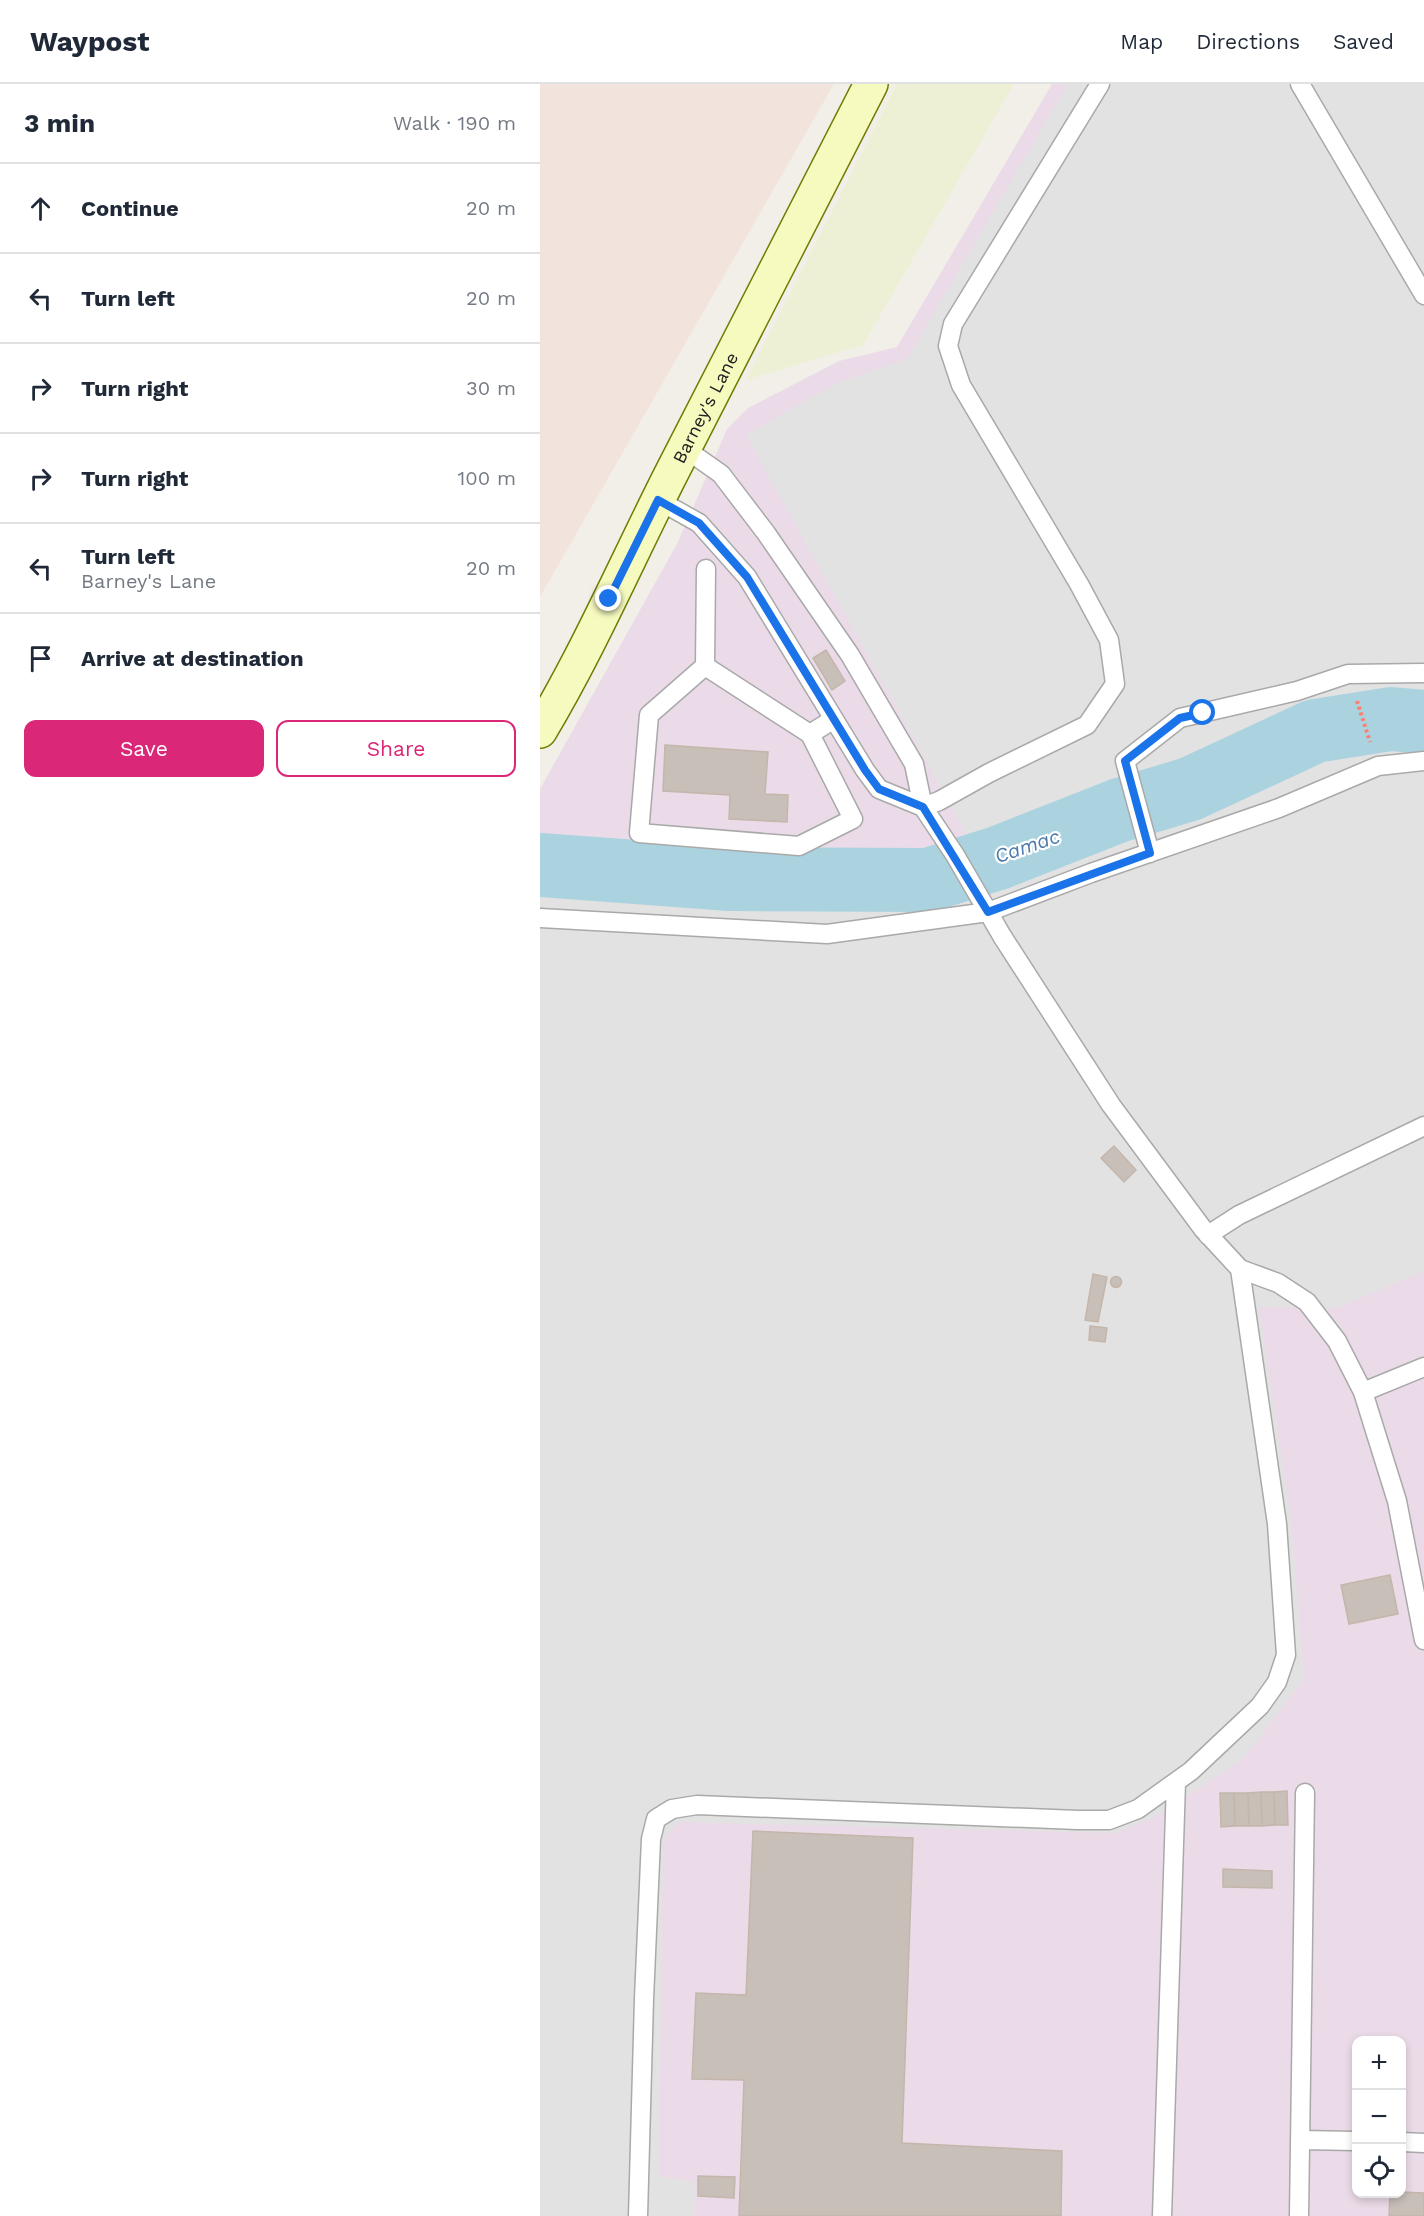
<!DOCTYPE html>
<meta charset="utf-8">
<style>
body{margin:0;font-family:"Work Sans",sans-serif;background:#f6f6f7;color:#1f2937}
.controls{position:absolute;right:18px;bottom:18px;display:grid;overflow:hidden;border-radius:12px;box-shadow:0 3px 9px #0003}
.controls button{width:54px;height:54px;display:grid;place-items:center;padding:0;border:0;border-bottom:2px solid #e0e1e3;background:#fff;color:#1f2937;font:30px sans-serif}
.stop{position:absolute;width:18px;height:18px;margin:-14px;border:4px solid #1a73e8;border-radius:50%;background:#fff}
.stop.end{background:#1a73e8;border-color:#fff;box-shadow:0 2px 6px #0008}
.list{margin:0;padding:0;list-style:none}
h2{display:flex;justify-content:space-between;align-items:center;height:78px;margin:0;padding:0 24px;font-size:26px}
h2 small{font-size:20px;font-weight:400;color:#747a83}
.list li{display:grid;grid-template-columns:39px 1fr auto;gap:18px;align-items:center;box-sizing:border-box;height:90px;padding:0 24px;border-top:2px solid #e0e1e3}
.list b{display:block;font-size:22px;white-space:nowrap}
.list p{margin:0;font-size:20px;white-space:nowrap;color:#747a83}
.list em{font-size:20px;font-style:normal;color:#747a83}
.actions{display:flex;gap:12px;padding:18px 24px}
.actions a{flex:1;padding:14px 0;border:2px solid #db2777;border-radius:12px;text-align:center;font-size:21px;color:#db2777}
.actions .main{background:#db2777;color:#fff}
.icon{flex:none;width:33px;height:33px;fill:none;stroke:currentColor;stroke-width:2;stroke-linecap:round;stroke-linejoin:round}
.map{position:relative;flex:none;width:884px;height:2132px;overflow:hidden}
header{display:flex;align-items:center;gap:36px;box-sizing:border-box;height:84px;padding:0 30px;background:#fff;border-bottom:2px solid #e0e1e3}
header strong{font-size:28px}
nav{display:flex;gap:33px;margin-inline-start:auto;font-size:21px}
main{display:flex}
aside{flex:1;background:#fff}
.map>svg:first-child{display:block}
.industrial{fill:#ebdbe8;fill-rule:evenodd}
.military{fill:#f3e3dd}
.farmland{fill:#eef0d5}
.parking{fill:#e2e2e2}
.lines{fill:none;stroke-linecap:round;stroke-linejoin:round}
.river{stroke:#aad3df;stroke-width:64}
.building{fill:#c7bfb8;stroke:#c4b6ab;stroke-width:1.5}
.lane-casing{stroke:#a9a9a9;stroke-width:21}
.secondary-casing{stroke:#707d05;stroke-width:36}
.path{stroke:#fa8072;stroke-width:4;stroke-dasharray:3 3;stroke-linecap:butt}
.lane{stroke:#fff;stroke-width:18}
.secondary{stroke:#f7fabf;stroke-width:33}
.route{stroke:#1a73e8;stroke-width:8}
.labels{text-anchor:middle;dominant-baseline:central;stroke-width:4.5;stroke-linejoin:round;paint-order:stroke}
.street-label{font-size:18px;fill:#222;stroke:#fff}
.water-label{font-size:20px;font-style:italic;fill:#4a7aab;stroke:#fff}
</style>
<header>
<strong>Waypost</strong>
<nav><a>Map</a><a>Directions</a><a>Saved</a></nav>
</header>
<main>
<aside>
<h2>3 min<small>Walk · 190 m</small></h2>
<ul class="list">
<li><svg class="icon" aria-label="ahead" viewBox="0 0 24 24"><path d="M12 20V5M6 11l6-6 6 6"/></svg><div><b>Continue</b></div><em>20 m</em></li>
<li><svg class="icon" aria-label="left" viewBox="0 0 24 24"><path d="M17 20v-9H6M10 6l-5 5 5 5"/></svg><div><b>Turn left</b></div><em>20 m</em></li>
<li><svg class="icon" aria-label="right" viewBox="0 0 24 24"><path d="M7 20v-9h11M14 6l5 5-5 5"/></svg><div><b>Turn right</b></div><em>30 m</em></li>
<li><svg class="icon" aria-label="right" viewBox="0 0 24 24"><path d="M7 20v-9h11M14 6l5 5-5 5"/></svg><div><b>Turn right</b></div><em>100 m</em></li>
<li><svg class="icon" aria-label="left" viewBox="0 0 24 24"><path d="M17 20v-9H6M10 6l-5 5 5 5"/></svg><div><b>Turn left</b><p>Barney's Lane</p></div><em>20 m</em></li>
<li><svg class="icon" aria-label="arrive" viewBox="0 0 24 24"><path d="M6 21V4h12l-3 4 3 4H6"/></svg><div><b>Arrive at destination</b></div></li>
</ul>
<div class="actions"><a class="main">Save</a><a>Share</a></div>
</aside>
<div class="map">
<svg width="884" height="2132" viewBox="0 0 884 2132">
<rect width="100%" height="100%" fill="#f2efe9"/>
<path class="industrial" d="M512 0H884V2132H0V705L138 458 187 345 208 324 299 277 357 263ZM816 1956H862V2110H816Z"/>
<path class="military" d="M0 0H294L0 513Z"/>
<path class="farmland" d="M357 0H474L323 261 206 296Z"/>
<path class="parking" d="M528 0H884V1187L797 1224 719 1223 751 1437 764 1595 703 1675 615 1733 576 1749 137 1738 123 1759 119 2092 155 2098 154 2132H0V797L148 803 375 817 451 794 206 351 297 299 367 275Z"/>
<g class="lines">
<path class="river" d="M0 781 190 795 388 796 458 774 580 726 650 705 775 647 851 635 884 638"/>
</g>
<path class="building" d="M286 566 305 597 292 606 273 574Z
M125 661 228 668 225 710 248 711 247 738 189 735 190 711 123 707Z
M574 1062 596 1086 584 1098 561 1074Z
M553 1190 567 1193 558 1238 545 1236Z
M570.5 1198a5.5 5.5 0 1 1 11 0a5.5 5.5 0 1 1-11 0Z
M550 1242 567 1244 565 1258 549 1256Z
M850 1491 858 1530 809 1540 801 1501Z
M747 1707 748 1741H735L734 1708Z
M721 1708H734L735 1741 722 1742Z
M721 1708 722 1742H709L708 1709Z
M680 1709H694L695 1742 681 1743Z
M694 1709H708L709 1742H695Z
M213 1747 373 1754 362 2059 522 2067 521 2132H199L204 1996 152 1995 156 1909 206 1911Z
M683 1785 732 1787V1804L683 1803Z
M158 2092 195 2093 194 2114 158 2112Z
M862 2108 884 2109V2132H849L850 2110Z"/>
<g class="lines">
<g class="lane-casing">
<path id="lane" d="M760 0 884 211
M118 416 159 439 207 493 325 686 339 705 383 723 399 717 449 689 547 641 575 600 569 556 539 500 421 301 408 262 413 240 560 0
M165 582 166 485
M270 650 313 735 259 762 99 749 109 631 165 582 270 650 294 635
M610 769 585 677 640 634 757 607 808 590 884 589
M0 834 287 850 448 828 551 789 739 724 838 682 884 677
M668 1151 699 1131 884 1042
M700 1185 738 1199 767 1218 797 1257 823 1308 857 1417 884 1556
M823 1308 884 1283
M760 2056 816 2057
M862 2058 884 2059
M98 2132 104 1915 111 1755 116 1735 132 1725 157 1721 538 1736H569L598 1725 651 1687 720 1622 737 1598 746 1571 737 1440 700 1185 663 1145 571 1021 462 852 415 771 383 723 374 680 310 571 226 449 181 390 144 364
M622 2132 636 1698
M759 2132 765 1709"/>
</g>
<g class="secondary-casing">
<g id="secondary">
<path id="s1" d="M0 647C49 565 87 477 130 392 196 261 264 131 331 0"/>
</g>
</g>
<path class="path" d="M817 617 830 658"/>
<use href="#lane" class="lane"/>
<use href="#secondary" class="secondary"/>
</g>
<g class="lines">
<path class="route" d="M69 515 118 416 159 439 207 493 325 686 339 705 383 723 448 828 610 769 585 677 640 634 663 629"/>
</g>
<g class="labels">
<g class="street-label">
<text stroke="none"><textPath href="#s1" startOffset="363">Barney's Lane</textPath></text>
</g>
<g class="water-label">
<text transform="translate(487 762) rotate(-19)">Camac</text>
</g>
</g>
</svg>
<div class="controls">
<button>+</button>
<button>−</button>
<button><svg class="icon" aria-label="locate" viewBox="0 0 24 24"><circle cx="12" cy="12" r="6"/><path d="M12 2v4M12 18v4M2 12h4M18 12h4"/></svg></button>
</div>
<div class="stop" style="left:663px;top:629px"></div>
<div class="stop end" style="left:69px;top:515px"></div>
</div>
</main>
